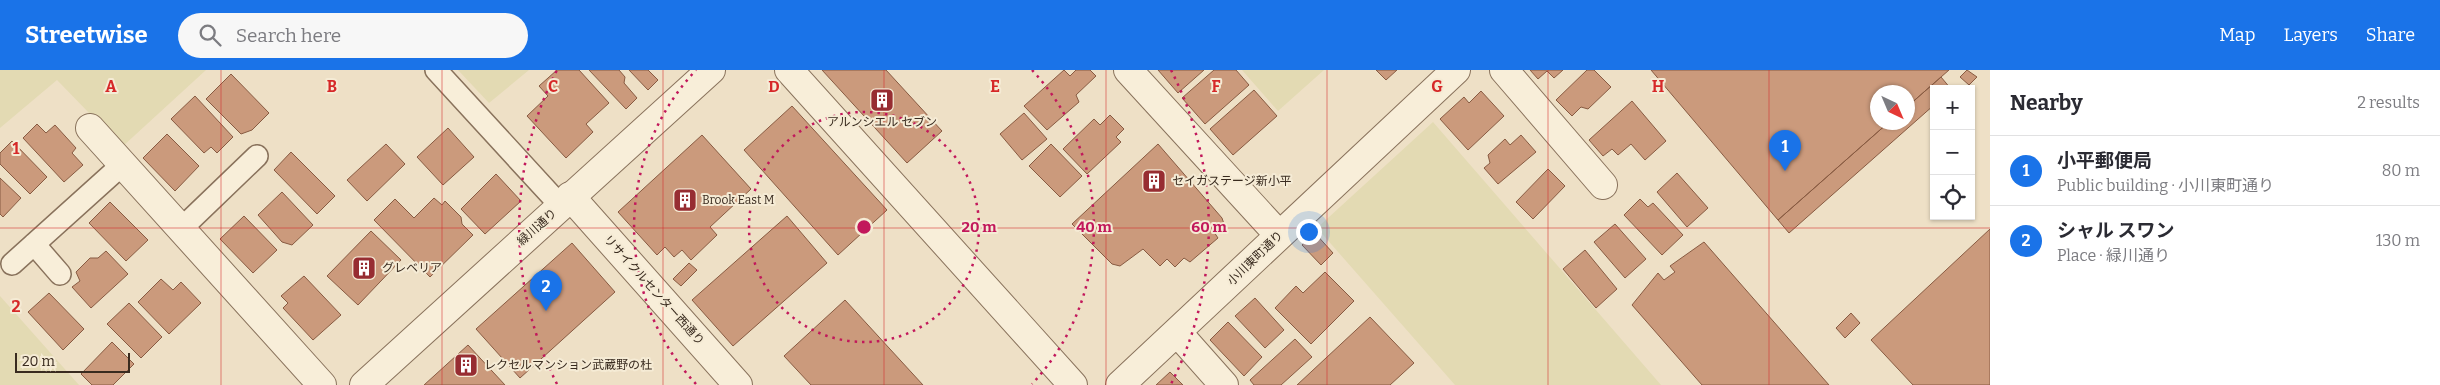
<!DOCTYPE html>
<meta charset="utf-8">
<style>
body{margin:0;font-family:Bitter,"Noto Sans JP",serif;background:#f7f7f7;color:#2b2b33}
.controls{position:absolute;right:15px;top:15px;display:grid;overflow:hidden;border-radius:0px;box-shadow:0 1px 4px #0004}
.controls button{width:45px;height:45px;display:grid;place-items:center;padding:0;border:0;border-bottom:1px solid #e1e1e2;background:#fff;color:#2b2b33;font:25px sans-serif}
.compass{position:absolute;left:1870px;top:15px;width:45px;height:45px;border-radius:50%;background:#fff;box-shadow:0 1px 4px #0004;rotate:136deg}
.scale{position:absolute;left:15px;bottom:12px;width:115px;box-sizing:border-box;padding-left:5px;border:2px solid #392b1f;border-top:0;font-size:14px;line-height:18px;white-space:nowrap;color:#392b1f;-webkit-text-stroke:4px #f5ebd5;paint-order:stroke}
.you{position:absolute;left:1308px;top:161px;width:18px;height:18px;margin:-12px;border:4px solid #fff;border-radius:50%;background:#1a73e8;box-shadow:0 0 0 8px #1a73e833}
.badge{display:grid;place-items:center;width:32px;height:32px;border-radius:50%;background:#1a73e8;color:#fff;font-size:16px;font-weight:700}
.pin{position:absolute;translate:-50% -41px;filter:drop-shadow(0 1px 2px #0008)}
.pin::after{content:'';position:absolute;top:26px;width:18px;height:15px;background:inherit;clip-path:polygon(0 0,100% 0,50% 100%)}
.list{margin:0;padding:0;list-style:none}
h2{display:flex;justify-content:space-between;align-items:center;height:65px;margin:0;padding:0 20px;font-size:21px}
h2 small{font-size:16px;font-weight:400;color:#7c7c81}
.list li{display:grid;grid-template-columns:32px 1fr auto;gap:15px;align-items:center;box-sizing:border-box;height:70px;padding:0 20px;border-top:1px solid #e1e1e2}
.list b{display:block;font-size:19px;white-space:nowrap}
.list p{margin:0;font-size:16px;white-space:nowrap;color:#7c7c81}
.list em{font-size:16px;font-style:normal;color:#7c7c81}
.icon{flex:none;width:28px;height:28px;fill:none;stroke:currentColor;stroke-width:2;stroke-linecap:round;stroke-linejoin:round}
.map{position:relative;flex:none;width:1990px;height:315px;overflow:hidden}
header{display:flex;align-items:center;gap:30px;box-sizing:border-box;height:70px;padding:0 25px;background:#1a73e8;color:#fff}
header strong{font-size:24px}
nav{display:flex;gap:28px;margin-inline-start:auto;font-size:18px}
.search{width:350px;height:45px;background:#f7f7f7;display:flex;align-items:center;gap:12px;box-sizing:border-box;padding:0 18px;border-radius:28px;color:#7c7c81;font-size:19px}
main{display:flex}
aside{flex:1;background:#fff}
.map>svg:first-child{display:block}
.farmland{fill:#e3dab3}
.building{fill:#cb9a7c;stroke:#885b42}
.lines{fill:none;stroke-linecap:round;stroke-linejoin:round}
.service-casing{stroke:#89725c;stroke-width:24}
.minor-casing{stroke:#89725c;stroke-width:30}
.tertiary-casing{stroke:#89725c;stroke-width:30}
.service{stroke:#f8eed9;stroke-width:21}
.minor{stroke:#f8eed9;stroke-width:28}
.tertiary{stroke:#f8eed9;stroke-width:28}
.grid{fill:none;stroke:#d62828;stroke-width:1;stroke-opacity:0.55}
.ring{fill:none;stroke:#c2185b;stroke-width:2.5;stroke-dasharray:2.5 5}
.labels{text-anchor:middle;dominant-baseline:central;stroke-width:4;stroke-linejoin:round;paint-order:stroke}
.poi-label{font-size:12px;fill:#392b1f;stroke:#f5ebd5;text-anchor:start}
.street-label{font-size:12px;fill:#392b1f;stroke:#f5ebd5}
.grid-label{font-size:16px;text-anchor:middle;font-weight:bold;fill:#d62828;stroke:#f5ebd5;stroke-width:4;stroke-linejoin:round;paint-order:stroke}
.centre{fill:#c2185b;stroke:#f5ebd5;stroke-width:2.5}
.ring-label{font-size:15px;text-anchor:middle;font-weight:bold;fill:#c2185b;stroke:#f5ebd5;stroke-width:4;stroke-linejoin:round;paint-order:stroke}
</style>
<header>
<strong>Streetwise</strong>
<div class="search"><svg class="icon" aria-label="search" viewBox="0 0 24 24"><circle cx="10" cy="10" r="6"/><path d="M15 15l6 6"/></svg>Search here</div>
<nav><a>Map</a><a>Layers</a><a>Share</a></nav>
</header>
<main>
<div class="map">
<svg width="1990" height="315" viewBox="0 0 1990 315">
<rect width="100%" height="100%" fill="#eee0c6"/>
<path class="farmland" d="M0 0H206L122 77 57 10 0 58Z
M458 0H529L489 33Z
M1242 0H1324L1278 41Z
M1433 52 1661 315H1455L1317 158Z
M0 226 79 315H0Z"/>
<path class="building" d="M557 0H579L609 33 586 54 593 62 566 88 527 46 548 26 539 16Z
M589 0H619L625 7 624 13 637 28 626 39Z
M629 0H648L658 10 648 20Z
M822 0H886L942 61 907 93Z
M1064 0 1070 6 1076 0H1090L1096 6 1076 25 1079 32 1047 60 1024 36Z
M1158 0H1204L1178 23Z
M1214 0H1236L1249 15 1205 54 1182 28Z
M1376 0H1397L1386 10Z
M1530 0H1563L1554 8 1547 1 1538 9Z
M1587 0H1594L1611 17 1588 39 1581 37 1572 46 1556 30Z
M1651 0H1949L1908 36V22H1878V52H1889L1778 150Z
M1967 0 1977 7 1969 15 1960 7Z
M231 4 269 43 252 60 241 64 206 29Z
M1941 7 1951 19H1934V35L1789 163 1778 150 1889 52H1908V36Z
M1254 20 1277 46 1233 85 1210 59Z
M1481 21 1504 46 1468 80 1440 49 1464 27 1469 33Z
M195 26 233 67 217 83 211 77 204 83 171 49Z
M1632 31 1666 71 1645 90 1631 74 1618 85 1612 79 1603 86 1589 70Z
M792 36 887 140 838 185 744 80Z
M1024 43 1047 69 1022 90 1000 64Z
M1110 45 1124 59 1116 67 1121 72 1087 104 1063 79 1094 49 1100 55Z
M37 54 46 63 55 55 76 78 72 83 83 95 64 112 23 68Z
M448 58 474 87 443 115 417 87Z
M167 64 199 96 175 121 143 88Z
M702 65 751 119 710 157 717 165 691 190 682 180 674 187 665 177 657 185 618 142Z
M1521 65 1536 82 1498 114 1484 98 1490 93 1488 85 1505 69 1510 75Z
M12 71 47 107 30 124 0 94V83Z
M386 74 405 94 367 131 347 110Z
M1051 74 1082 106 1060 127 1029 96Z
M1158 74 1222 148 1224 154 1214 162 1218 168 1190 192 1184 188 1175 197 1167 189 1160 196 1143 179 1120 196 1112 194 1072 154Z
M291 82 335 126 317 144 274 100Z
M1548 99 1565 116 1533 149 1516 132Z
M1677 103 1708 138 1687 157 1657 122Z
M496 104 521 131 485 164 461 139Z
M0 108 21 128 3 147 0 144Z
M282 122 313 155 292 175 282 172 258 145Z
M434 128 442 135 445 131 461 147 462 154 473 165 430 207 374 150 395 129 414 148Z
M1640 129 1648 137 1653 133 1683 165 1662 185 1624 145Z
M110 132 148 170 126 191 89 153Z
M244 146 277 180 253 203 220 169Z
M787 146 827 193 733 276 692 230Z
M1615 154 1646 189 1625 208 1594 172Z
M1990 159V315H1913L1871 270Z
M371 161 401 190 358 235 327 206Z
M1314 162 1333 183 1321 195 1302 175Z
M1704 172 1829 315H1702L1632 235 1658 203 1664 210 1675 202 1670 196Z
M572 173 615 222 520 308 476 259Z
M1585 180 1617 219 1596 238 1563 199Z
M106 181 128 204 91 238 72 217 80 211 76 202 90 188H98Z
M689 193 697 200 681 216 673 209Z
M1325 202 1354 231 1311 274 1275 238 1296 216 1303 223Z
M304 206 341 245 313 270 283 238 288 233 281 226Z
M161 209 173 220 181 212 201 233 169 264 138 232Z
M49 223 84 259 63 280 28 242Z
M1255 228 1284 260 1265 278 1235 246Z
M845 230 923 315H811L784 286Z
M129 233 162 267 141 288 107 254Z
M1851 243 1860 253 1845 268 1836 258Z
M1370 247 1414 293 1390 315H1297Z
M1228 252 1262 287 1244 306 1210 270Z
M1295 269 1312 287 1281 315H1254L1250 310Z
M112 272 134 294 113 315H92L81 304Z
M468 275 505 315H424Z
M1170 302 1183 315H1156Z"/>
<g class="lines">
<g class="service-casing">
<path id="service" d="M436 0 560 135
M181 159 257 86
M34 174 60 204
M12 194 123 94"/>
</g>
<g class="minor-casing">
<path id="minor" d="M789 0 1073 315
M1128 0 1279 165
M1504 0 1603 115
M90 58 322 315
M570 126 738 315
M1177 262 1224 315
M1120 315 1456 0"/>
</g>
<g class="tertiary-casing">
<path id="tertiary" d="M364 315 711 0"/>
</g>
<use href="#service" class="service"/>
<use href="#minor" class="minor"/>
<use href="#tertiary" class="tertiary"/>
</g>
<path class="grid" d="M221 0V315M442 0V315M663 0V315M884 0V315M1106 0V315M1327 0V315M1548 0V315M1769 0V315M0 158H1990"/>
<g class="ring">
<circle cx="864" cy="157" r="115"/>
<path d="M696 314A230 230 0 0 1 696 0M1032 0A230 230 0 0 1 1032 314"/>
<path d="M557 314A345 345 0 0 1 557 0M1171 0A345 345 0 0 1 1171 314"/>
</g>
<defs>
<g id="building-square" transform="scale(1.25)"><rect x="-9" y="-9" width="18" height="18" rx="4" fill="#972d32" stroke="#f5ebd5"/><path d="M-4-6H4V6H1V3H-1V6H-4ZM-2.5-4.3h1.7v1.8h-1.7ZM.8-4.3h1.7v1.8H.8ZM-2.5-1h1.7V.8h-1.7ZM.8-1h1.7V.8H.8Z" fill="#fff"/></g>
</defs>
<g fill-rule="evenodd">
<use href="#building-square" x="882" y="30"/>
<use href="#building-square" x="1154" y="111"/>
<use href="#building-square" x="685" y="130"/>
<use href="#building-square" x="364" y="198"/>
<use href="#building-square" x="466" y="295"/>
</g>
<g class="labels">
<g class="poi-label">
<text x="882" y="52" text-anchor="middle">アルンシエル セブン</text>
<text x="1172" y="111">セイガステージ新小平</text>
<text x="702" y="130">Brook East M</text>
<text x="382" y="198">グレベリア</text>
<text x="484" y="295">レクセルマンション武蔵野の杜</text>
</g>
<g class="street-label">
<text transform="translate(537 157) rotate(-42)">緑川通り</text>
<text transform="translate(1255 188) rotate(-44)">小川東町通り</text>
<text transform="translate(654 220) rotate(48)">リサイクルセンター西通り</text>
</g>
</g>
<g class="grid-label">
<text x="111" y="22">A</text>
<text x="332" y="22">B</text>
<text x="553" y="22">C</text>
<text x="774" y="22">D</text>
<text x="995" y="22">E</text>
<text x="1216" y="22">F</text>
<text x="1437" y="22">G</text>
<text x="1658" y="22">H</text>
<text x="16" y="84">1</text>
<text x="16" y="242">2</text>
</g>
<circle cx="864" cy="157" r="8" class="centre"/>
<g class="ring-label">
<text x="979" y="162">20 m</text>
<text x="1094" y="162">40 m</text>
<text x="1209" y="162">60 m</text>
</g>
</svg>
<div class="controls">
<button>+</button>
<button>−</button>
<button><svg class="icon" aria-label="locate" viewBox="0 0 24 24"><circle cx="12" cy="12" r="6"/><path d="M12 2v4M12 18v4M2 12h4M18 12h4"/></svg></button>
</div>
<svg class="compass" viewBox="-18 -18 36 36"><path d="M0-13l5 13h-10z" fill="#e53935"/><path d="M0 13l5-13h-10z" fill="#7c7c81"/></svg>
<div class="scale">20 m</div>
<div class="you"></div>
<div class="pin badge" style="left:1785px;top:101px">1</div>
<div class="pin badge" style="left:546px;top:241px">2</div>
</div>
<aside>
<h2>Nearby<small>2 results</small></h2>
<ul class="list">
<li><span class="badge">1</span><div><b>小平郵便局</b><p>Public building · 小川東町通り</p></div><em>80 m</em></li>
<li><span class="badge">2</span><div><b>シャル スワン</b><p>Place · 緑川通り</p></div><em>130 m</em></li>
</ul>
</aside>
</main>
